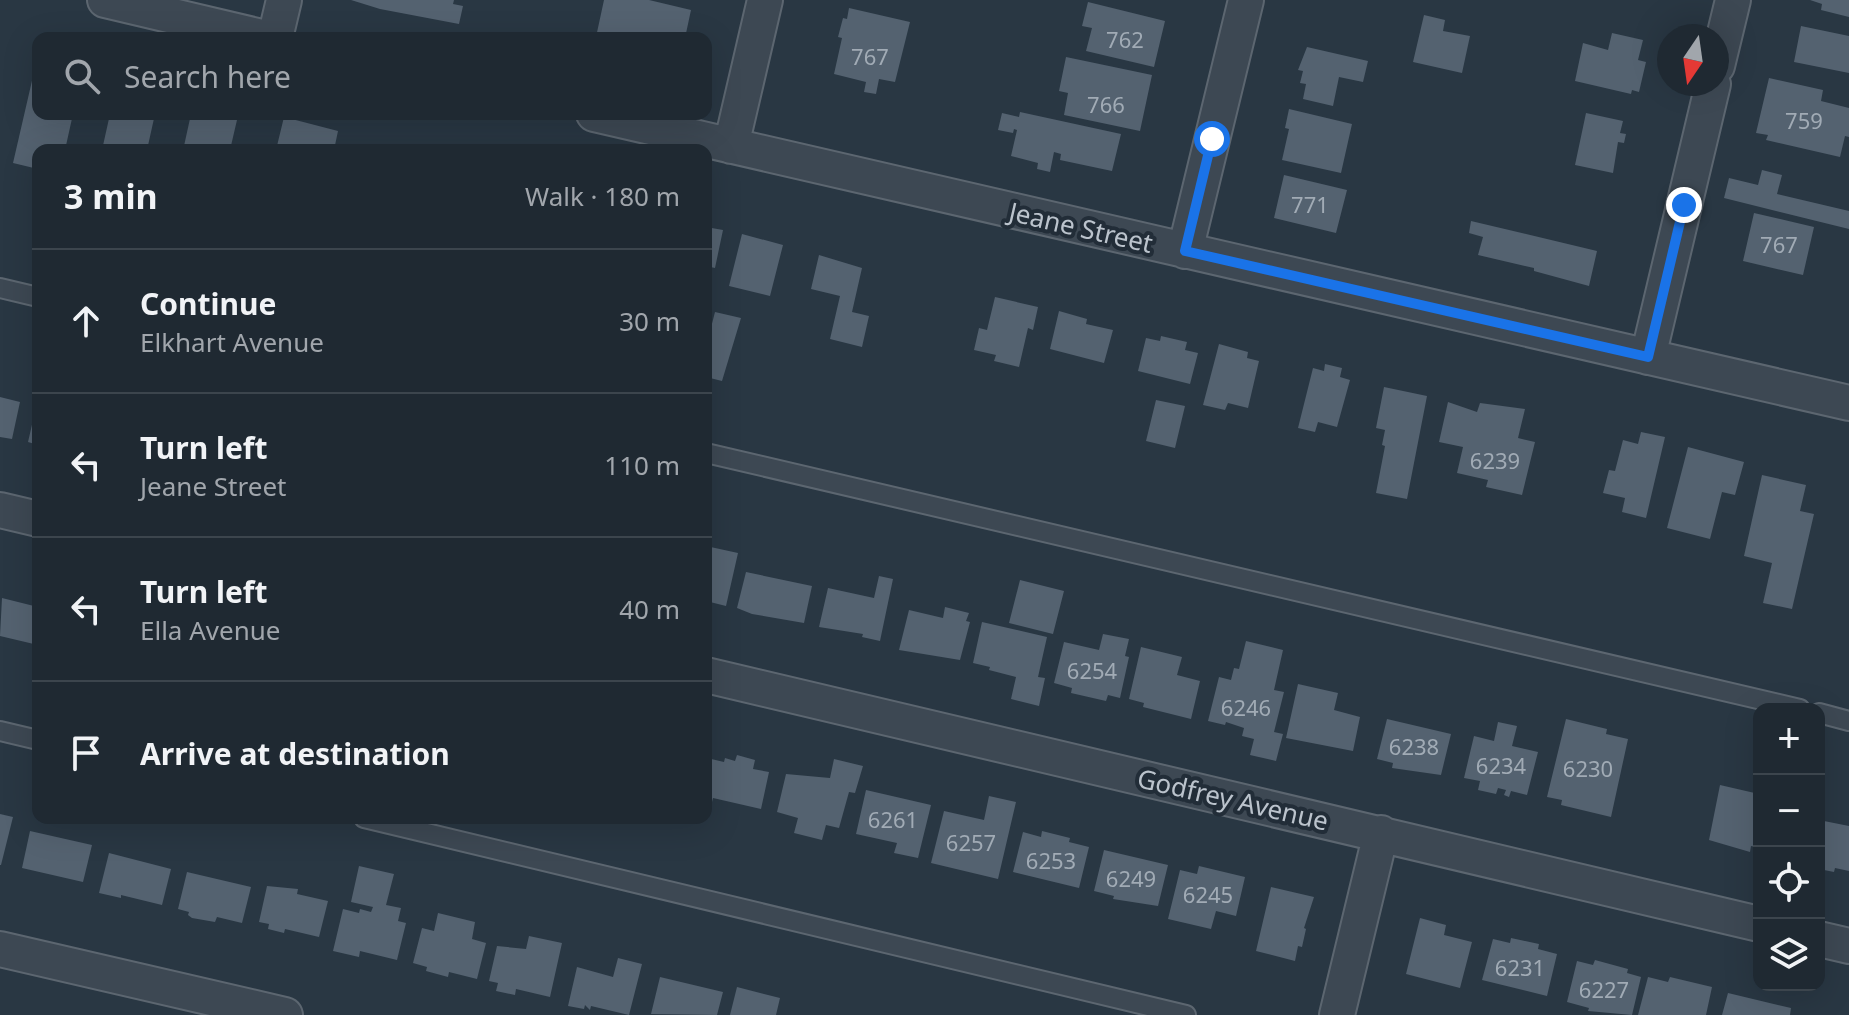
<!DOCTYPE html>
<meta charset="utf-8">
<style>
body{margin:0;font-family:"Noto Sans",sans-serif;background:#27313a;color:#f1f3f6}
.controls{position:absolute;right:24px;bottom:24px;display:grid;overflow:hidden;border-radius:16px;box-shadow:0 8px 32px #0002}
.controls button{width:72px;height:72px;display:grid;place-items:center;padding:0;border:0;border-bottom:2px solid #3c454d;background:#1f2932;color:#f1f3f6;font:40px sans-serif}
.compass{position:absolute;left:1657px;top:24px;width:72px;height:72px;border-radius:50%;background:#1f2932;box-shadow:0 8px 32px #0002;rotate:193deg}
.stop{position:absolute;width:24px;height:24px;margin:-18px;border:6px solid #1a73e8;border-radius:50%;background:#fff}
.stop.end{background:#1a73e8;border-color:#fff;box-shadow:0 2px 8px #0008}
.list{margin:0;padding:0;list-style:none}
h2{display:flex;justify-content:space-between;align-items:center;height:104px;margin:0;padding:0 32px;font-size:34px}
h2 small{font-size:26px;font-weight:400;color:#a1a6ac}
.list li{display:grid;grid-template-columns:52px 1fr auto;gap:24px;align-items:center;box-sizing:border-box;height:144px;padding:0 32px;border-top:2px solid #3c454d}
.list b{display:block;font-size:30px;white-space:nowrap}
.list p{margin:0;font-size:26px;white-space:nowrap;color:#a1a6ac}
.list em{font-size:26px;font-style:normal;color:#a1a6ac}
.icon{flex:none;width:44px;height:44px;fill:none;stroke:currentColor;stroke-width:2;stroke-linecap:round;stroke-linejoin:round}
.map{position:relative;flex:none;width:1849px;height:1015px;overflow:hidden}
.search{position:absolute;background:#1f2932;box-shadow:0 8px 32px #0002;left:32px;top:32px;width:680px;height:88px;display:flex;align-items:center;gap:20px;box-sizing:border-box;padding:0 28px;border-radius:16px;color:#a1a6ac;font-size:30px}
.panel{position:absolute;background:#1f2932;box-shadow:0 8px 32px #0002;left:32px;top:144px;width:680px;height:680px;border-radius:16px}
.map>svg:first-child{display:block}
.building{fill:#546270}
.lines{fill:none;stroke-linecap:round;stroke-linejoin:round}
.lane-casing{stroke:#5c6670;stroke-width:22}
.street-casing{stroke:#5c6670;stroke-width:38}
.lane{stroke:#3d4853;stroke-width:18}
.street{stroke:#3d4853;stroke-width:34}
.route{stroke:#1a73e8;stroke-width:10}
.labels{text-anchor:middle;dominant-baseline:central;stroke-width:8;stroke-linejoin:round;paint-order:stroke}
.number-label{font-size:22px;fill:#a1abb5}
.street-label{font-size:26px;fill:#bbc3cc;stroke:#222d38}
</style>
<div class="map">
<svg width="1849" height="1015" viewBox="0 0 1849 1015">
<rect width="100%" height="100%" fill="#293743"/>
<path class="building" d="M351 0H454L453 4 463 6 459 24 380 9Z
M604 0H649L691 10 685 38 596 37Z
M1810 0H1849V17L1821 10 1822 4Z
M1088 2 1165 21 1154 67 1086 51 1092 28 1082 26Z
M849 8 910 22 895 82 879 79 876 94 864 92 866 82 834 74 842 38 838 37 843 18 847 19Z
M1424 15 1445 20 1443 31 1470 36 1462 73 1413 62Z
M1801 26 1849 36V73L1794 62Z
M1612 33 1643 40 1638 60 1646 62 1639 92 1632 90 1631 94 1575 81 1583 43 1608 50Z
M1307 47 1368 61 1363 82 1339 77 1333 106 1303 99 1306 84 1300 83 1303 71 1298 70Z
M1066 57 1152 75 1140 131 1064 115 1068 93 1059 91Z
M34 72 38 73V114H73L65 150H38V169L13 163Z
M1769 78 1823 90 1821 101 1849 108V137L1845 136 1840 157 1766 140 1768 135 1756 133Z
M1289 109 1352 124 1341 173 1282 160 1289 129 1285 128Z
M1020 112 1121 134 1112 171 1060 160 1061 154 1054 152 1050 172 1037 169 1038 163 1011 156 1017 130 1014 129 1013 133 998 130 1002 113 1019 117Z
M1586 113 1623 121 1620 133 1626 134 1624 143 1618 142 1613 173 1575 165Z
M110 114H155L147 150H102Z
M191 114H210L237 120 230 150H204L184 146Z
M284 117 338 131 334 150H276Z
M1762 170 1782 175 1777 194 1849 211V229L1724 198 1729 178 1758 185Z
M1284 175 1347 190 1336 233 1274 218Z
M1754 213 1814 227 1803 275 1743 261Z
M1471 221 1597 251 1589 286 1534 271V268L1478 255 1483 237 1469 233Z
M706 227 723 230 715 268 706 266Z
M742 234 783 245 770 296 729 286Z
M819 255 862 268 852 312 869 316 862 347 830 339 840 296 811 289Z
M995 297 1038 307 1033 330 1028 328 1019 367 994 361 996 355 974 350 979 328 987 330Z
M1059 311 1087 319 1086 324 1113 330 1104 363 1050 349Z
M715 312 741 318 722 381 706 377V347Z
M1161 336 1187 342 1185 350 1198 353 1190 384 1138 371 1146 338 1160 341Z
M1219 344 1248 352 1247 358 1259 361 1248 408 1228 403 1225 410 1203 405Z
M1325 364 1342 368 1340 377 1350 380 1337 427 1318 422 1315 432 1298 428 1313 368 1324 371Z
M1384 387 1427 396 1407 499 1376 493 1385 446 1382 445 1385 430 1376 428Z
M0 397 20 402 12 439 0 437Z
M1156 400 1185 406 1175 448 1146 441Z
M1448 402 1477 412 1480 403 1525 409 1518 438 1535 442 1522 495 1486 487 1488 480 1457 473 1463 447 1439 442Z
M37 403H38V445L28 442Z
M1641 432 1665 437 1646 518 1622 512 1625 498 1603 493 1609 470 1615 471 1623 440 1638 444Z
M1688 447 1744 462 1735 495 1722 492 1710 539 1667 528Z
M1762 475 1806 485 1800 511 1814 514 1792 609 1763 603 1772 563 1744 556Z
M706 546 738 553 726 606 706 601Z
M746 572 812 586 804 623 752 614 737 608Z
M879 576 893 579 880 641 862 637 863 634 819 627 828 588 874 598Z
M1020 580 1064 591 1053 634 1009 623Z
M2 598 38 607V645L0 636Z
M945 607 969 613 966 621 970 622 960 660 899 650 909 610 943 618Z
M982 622 1047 637 1038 677 1045 678 1039 706 1011 699 1016 677 989 670 990 667 973 663Z
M1103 634 1129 639 1125 656 1129 657 1120 698 1108 695 1106 701 1071 693 1072 688 1054 683 1064 642 1099 650Z
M1246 641 1283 650 1274 690 1284 692 1274 732 1283 734 1276 761 1250 755 1254 739 1242 736 1244 728 1226 722 1225 725 1208 721 1219 677 1231 680 1234 668 1239 669Z
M1141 647 1182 657 1177 675 1200 681 1191 719 1143 707 1144 703 1129 699Z
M1298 684 1338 693 1334 710 1360 717 1353 751 1286 738Z
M1387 719 1451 734 1441 775 1392 768 1393 763 1377 759Z
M1566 719 1607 729 1606 734 1628 739 1611 817 1561 805 1562 800 1547 797Z
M1498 722 1517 726 1512 746 1538 752 1527 795 1511 791 1509 797 1504 795 1506 790 1498 788 1496 794 1478 790 1480 781 1464 778 1474 736 1494 741Z
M737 755 755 760 753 769 769 772 761 809 713 798 712 802 706 801 707 758 724 762 725 758 735 761Z
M834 759 863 766 855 793 849 792 839 828 826 825 822 840 794 833 798 818 777 812 786 774 830 778Z
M1720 785 1759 794V848L1751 846 1750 852 1709 840Z
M866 790 931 805 918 858 894 853 897 843 856 834Z
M989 796 1016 802 998 879 931 863 944 811 984 820Z
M0 814 13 817 1 865H0Z
M1819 820 1849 826V871L1835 868 1834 872 1819 869Z
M30 831 92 845 83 882 22 868Z
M1042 831 1070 838 1069 842 1089 847 1079 888 1013 872 1023 832 1041 837Z
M1104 850 1168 865 1158 906 1113 899 1114 896 1094 891Z
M109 853 171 869 162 905 121 895V898L99 893Z
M359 866 394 874 386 905 401 908 398 921 406 923 397 960 360 951 359 957 333 951 343 909 359 913 360 909 371 912 373 907 351 902Z
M1199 866 1245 877 1236 916 1216 911 1211 929 1168 919 1180 870 1197 874Z
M187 872 251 887 242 923 217 917 215 922 192 918 188 915 189 912 178 909Z
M267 886 298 889 297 894 328 901 319 937 285 929 284 933 268 929 269 924 259 922Z
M1271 887 1314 897 1304 928 1306 929 1302 947 1298 946 1295 961 1256 951Z
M438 913 475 922 472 939 486 943 477 979 449 972 448 977 426 971 427 967 413 963 422 928 434 931Z
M1420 918 1446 925 1444 935 1472 942 1460 988 1406 974Z
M529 936 562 943 550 997 516 989 515 995 496 991 498 983 489 981 497 946 526 949Z
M1511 938 1539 944 1538 949 1557 954 1547 996 1482 980 1493 939 1510 943Z
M618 958 642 964 629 1015 591 1006 590 1010 585 1005 584 1009 568 1006 577 967 613 977Z
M1595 960 1628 969 1627 973 1641 977 1632 1015 1588 1011 1589 1008 1567 1002 1577 961 1593 965Z
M660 977 723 992 717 1015 651 1014Z
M1648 977 1668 982 1670 977 1712 987 1706 1015H1638Z
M737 987 780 998 776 1015H730Z
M1728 993 1791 1008 1790 1015H1722Z"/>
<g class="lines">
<g class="lane-casing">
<path id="lane" d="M0 288 38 297
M706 453 1800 709
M1819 713 1849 721
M0 731 38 740
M364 818 1186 1015"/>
</g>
<g class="street-casing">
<path id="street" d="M105 0 266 38
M275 38 284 0
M1717 66 1733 0
M594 114 1849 403
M731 146 765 0
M1185 251 1246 0
M1648 357 1713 84
M0 510 38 519
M706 675 1759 924
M1819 939 1849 946
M0 949 285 1015
M1337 1015 1381 833"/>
</g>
<use href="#lane" class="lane"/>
<use href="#street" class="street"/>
</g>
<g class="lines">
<path class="route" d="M1212 139 1185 251 1648 357 1684 205"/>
</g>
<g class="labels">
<g class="number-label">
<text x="1125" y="39">762</text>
<text x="870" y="56">767</text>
<text x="1106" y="104">766</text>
<text x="1804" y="120">759</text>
<text x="1310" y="204">771</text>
<text x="1779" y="244">767</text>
<text x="1495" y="460">6239</text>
<text x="1092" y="670">6254</text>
<text x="1246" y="707">6246</text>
<text x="1414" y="746">6238</text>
<text x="1501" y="765">6234</text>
<text x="1588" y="768">6230</text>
<text x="893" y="819">6261</text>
<text x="971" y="842">6257</text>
<text x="1051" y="860">6253</text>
<text x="1131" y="878">6249</text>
<text x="1208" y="894">6245</text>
<text x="1520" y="967">6231</text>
<text x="1604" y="989">6227</text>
</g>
<g class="street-label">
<text transform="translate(1081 227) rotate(13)">Jeane Street</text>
<text transform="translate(1233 799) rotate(13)">Godfrey Avenue</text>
</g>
</g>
</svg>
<div class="controls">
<button>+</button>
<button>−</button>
<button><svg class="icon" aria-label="locate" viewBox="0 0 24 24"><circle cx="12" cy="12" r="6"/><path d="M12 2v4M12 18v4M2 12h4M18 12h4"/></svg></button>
<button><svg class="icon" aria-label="layers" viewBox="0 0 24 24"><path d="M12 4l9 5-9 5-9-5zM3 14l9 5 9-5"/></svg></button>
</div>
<svg class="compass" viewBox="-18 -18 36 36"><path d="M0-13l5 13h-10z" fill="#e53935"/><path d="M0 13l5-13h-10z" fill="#a1a6ac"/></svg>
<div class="stop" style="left:1212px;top:139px"></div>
<div class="stop end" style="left:1684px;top:205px"></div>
<div class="search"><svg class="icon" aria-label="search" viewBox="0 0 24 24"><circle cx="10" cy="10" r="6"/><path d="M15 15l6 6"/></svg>Search here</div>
<section class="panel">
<h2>3 min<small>Walk · 180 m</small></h2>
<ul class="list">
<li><svg class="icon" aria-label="ahead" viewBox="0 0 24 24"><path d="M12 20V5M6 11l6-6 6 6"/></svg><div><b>Continue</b><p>Elkhart Avenue</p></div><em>30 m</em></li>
<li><svg class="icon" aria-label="left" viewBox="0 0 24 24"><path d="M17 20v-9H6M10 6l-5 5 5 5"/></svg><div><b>Turn left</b><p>Jeane Street</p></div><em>110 m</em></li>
<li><svg class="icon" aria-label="left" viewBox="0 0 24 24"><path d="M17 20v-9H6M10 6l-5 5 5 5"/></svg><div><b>Turn left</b><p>Ella Avenue</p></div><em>40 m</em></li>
<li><svg class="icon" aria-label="arrive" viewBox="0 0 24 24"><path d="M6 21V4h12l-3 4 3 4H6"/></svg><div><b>Arrive at destination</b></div></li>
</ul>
</section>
</div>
